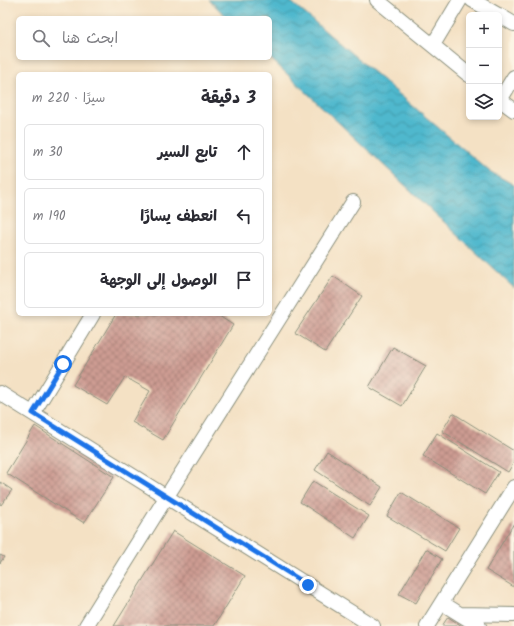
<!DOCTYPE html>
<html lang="ar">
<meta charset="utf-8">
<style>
body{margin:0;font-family:Kalam,"Playpen Sans Arabic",sans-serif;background:#f2f2f3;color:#2b2b33;direction:rtl}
.controls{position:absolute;right:12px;top:12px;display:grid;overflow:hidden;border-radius:6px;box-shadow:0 2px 6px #0003}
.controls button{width:36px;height:36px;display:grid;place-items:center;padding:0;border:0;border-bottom:1px solid #e1e1e2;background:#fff;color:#2b2b33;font:20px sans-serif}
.stop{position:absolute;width:12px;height:12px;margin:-9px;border:3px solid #1a73e8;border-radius:50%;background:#fff}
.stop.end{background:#1a73e8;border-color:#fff;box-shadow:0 1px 4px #0008}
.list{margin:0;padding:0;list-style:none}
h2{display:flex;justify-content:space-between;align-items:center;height:52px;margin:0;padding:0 16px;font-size:17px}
h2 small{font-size:13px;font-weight:400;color:#7c7c81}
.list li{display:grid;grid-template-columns:26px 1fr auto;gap:12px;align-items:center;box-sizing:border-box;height:56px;margin:0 8px 8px;padding:0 8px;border:1px solid #e1e1e2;border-radius:6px}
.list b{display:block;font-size:15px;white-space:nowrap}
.list em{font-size:13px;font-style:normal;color:#7c7c81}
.icon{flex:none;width:22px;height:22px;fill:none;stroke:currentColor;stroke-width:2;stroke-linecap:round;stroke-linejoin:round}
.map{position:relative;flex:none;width:514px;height:626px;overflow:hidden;direction:ltr}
.search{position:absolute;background:#fff;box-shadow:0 2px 6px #0003;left:16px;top:16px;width:256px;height:44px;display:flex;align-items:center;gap:10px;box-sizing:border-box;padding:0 14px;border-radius:6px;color:#7c7c81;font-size:15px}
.panel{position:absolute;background:#fff;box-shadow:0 2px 6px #0003;left:16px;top:72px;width:256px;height:244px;border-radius:6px;direction:rtl}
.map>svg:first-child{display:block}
.water{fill:url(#water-waves);stroke:#377a80}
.building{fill:url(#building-cross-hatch)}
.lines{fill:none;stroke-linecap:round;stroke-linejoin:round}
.minor-casing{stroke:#8a8f7c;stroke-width:16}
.minor{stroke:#fff;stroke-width:14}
.route{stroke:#1a73e8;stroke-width:5}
</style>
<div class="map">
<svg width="514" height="626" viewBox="0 0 514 626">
<defs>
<pattern id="water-waves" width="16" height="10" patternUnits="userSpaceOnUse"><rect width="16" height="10" fill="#4fb8cd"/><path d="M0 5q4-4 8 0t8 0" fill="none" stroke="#4197a7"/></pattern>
<pattern id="building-cross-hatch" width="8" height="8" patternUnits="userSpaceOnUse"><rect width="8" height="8" fill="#cd9b92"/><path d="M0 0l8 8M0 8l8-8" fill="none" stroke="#a68078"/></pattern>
</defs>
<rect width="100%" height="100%" fill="#fcf5e5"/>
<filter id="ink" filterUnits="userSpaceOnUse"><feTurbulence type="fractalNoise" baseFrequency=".025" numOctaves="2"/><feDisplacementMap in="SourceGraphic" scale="8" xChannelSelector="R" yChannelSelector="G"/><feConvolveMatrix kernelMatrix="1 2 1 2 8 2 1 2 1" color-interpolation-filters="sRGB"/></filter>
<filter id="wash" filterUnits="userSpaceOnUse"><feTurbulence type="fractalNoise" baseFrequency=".012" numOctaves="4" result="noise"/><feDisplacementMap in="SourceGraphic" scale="16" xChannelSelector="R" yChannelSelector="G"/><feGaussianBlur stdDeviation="0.9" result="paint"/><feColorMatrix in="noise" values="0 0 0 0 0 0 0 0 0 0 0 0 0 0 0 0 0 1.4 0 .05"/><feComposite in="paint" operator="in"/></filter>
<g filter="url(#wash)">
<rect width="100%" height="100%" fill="#f4e1c4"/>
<path class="water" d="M209 0H289L489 171 514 185V288L270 58V18H228Z"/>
<g id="blocks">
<path class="building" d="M333 276 362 296 325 352 295 333Z
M116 314H216L233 325 163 440 132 422 150 391 125 377 107 405 73 385Z
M393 347 426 366 402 406 369 387Z
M453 413 514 451V462L508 472 442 431Z
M35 426 114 477 84 523 6 473Z
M437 433 499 472 485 494 423 456Z
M327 451 382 487 370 506 315 470Z
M313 481 369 516 355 538 300 502Z
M0 482 12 490 1 505 0 504Z
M401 492 459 528 445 551 387 516Z
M514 523V587L486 570Z
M173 531 245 576 214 626H114Z
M426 549 442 559 416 603 399 594Z
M0 555 4 557 0 563Z
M448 617 462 626H442Z"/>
</g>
</g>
<g filter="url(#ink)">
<use href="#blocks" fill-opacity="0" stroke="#8a8f7c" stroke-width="1"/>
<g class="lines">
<g class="minor-casing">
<path id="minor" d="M377 0 469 75
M472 0 498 15
M499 15 514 24
M433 45 460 0
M499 99 514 110
M500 100 514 77
M0 393 373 626
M33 413 93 314
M442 603 479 626
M460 614 514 615
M86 626 167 496 353 202
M427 626 514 487"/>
</g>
<use href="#minor" class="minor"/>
</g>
</g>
<g class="lines" filter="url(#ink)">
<path class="route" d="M63 364 33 413 308 585"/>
</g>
</svg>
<div class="controls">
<button>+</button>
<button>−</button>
<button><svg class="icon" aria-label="layers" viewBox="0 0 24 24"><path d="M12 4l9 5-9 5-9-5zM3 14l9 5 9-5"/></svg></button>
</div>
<div class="stop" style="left:63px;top:364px"></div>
<div class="stop end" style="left:308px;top:585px"></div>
<div class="search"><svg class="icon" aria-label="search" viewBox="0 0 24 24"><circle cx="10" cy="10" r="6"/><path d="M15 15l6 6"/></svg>ابحث هنا</div>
<section class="panel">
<h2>3 دقيقة<small>سيرًا · 220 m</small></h2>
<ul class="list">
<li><svg class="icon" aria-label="ahead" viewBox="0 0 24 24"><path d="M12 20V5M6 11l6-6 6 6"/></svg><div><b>تابع السير</b></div><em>30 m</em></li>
<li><svg class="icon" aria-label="left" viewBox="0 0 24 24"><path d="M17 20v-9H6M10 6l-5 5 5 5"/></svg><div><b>انعطف يسارًا</b></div><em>190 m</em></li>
<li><svg class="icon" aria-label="arrive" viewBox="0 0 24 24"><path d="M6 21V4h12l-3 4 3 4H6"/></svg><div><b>الوصول إلى الوجهة</b></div></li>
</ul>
</section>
</div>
